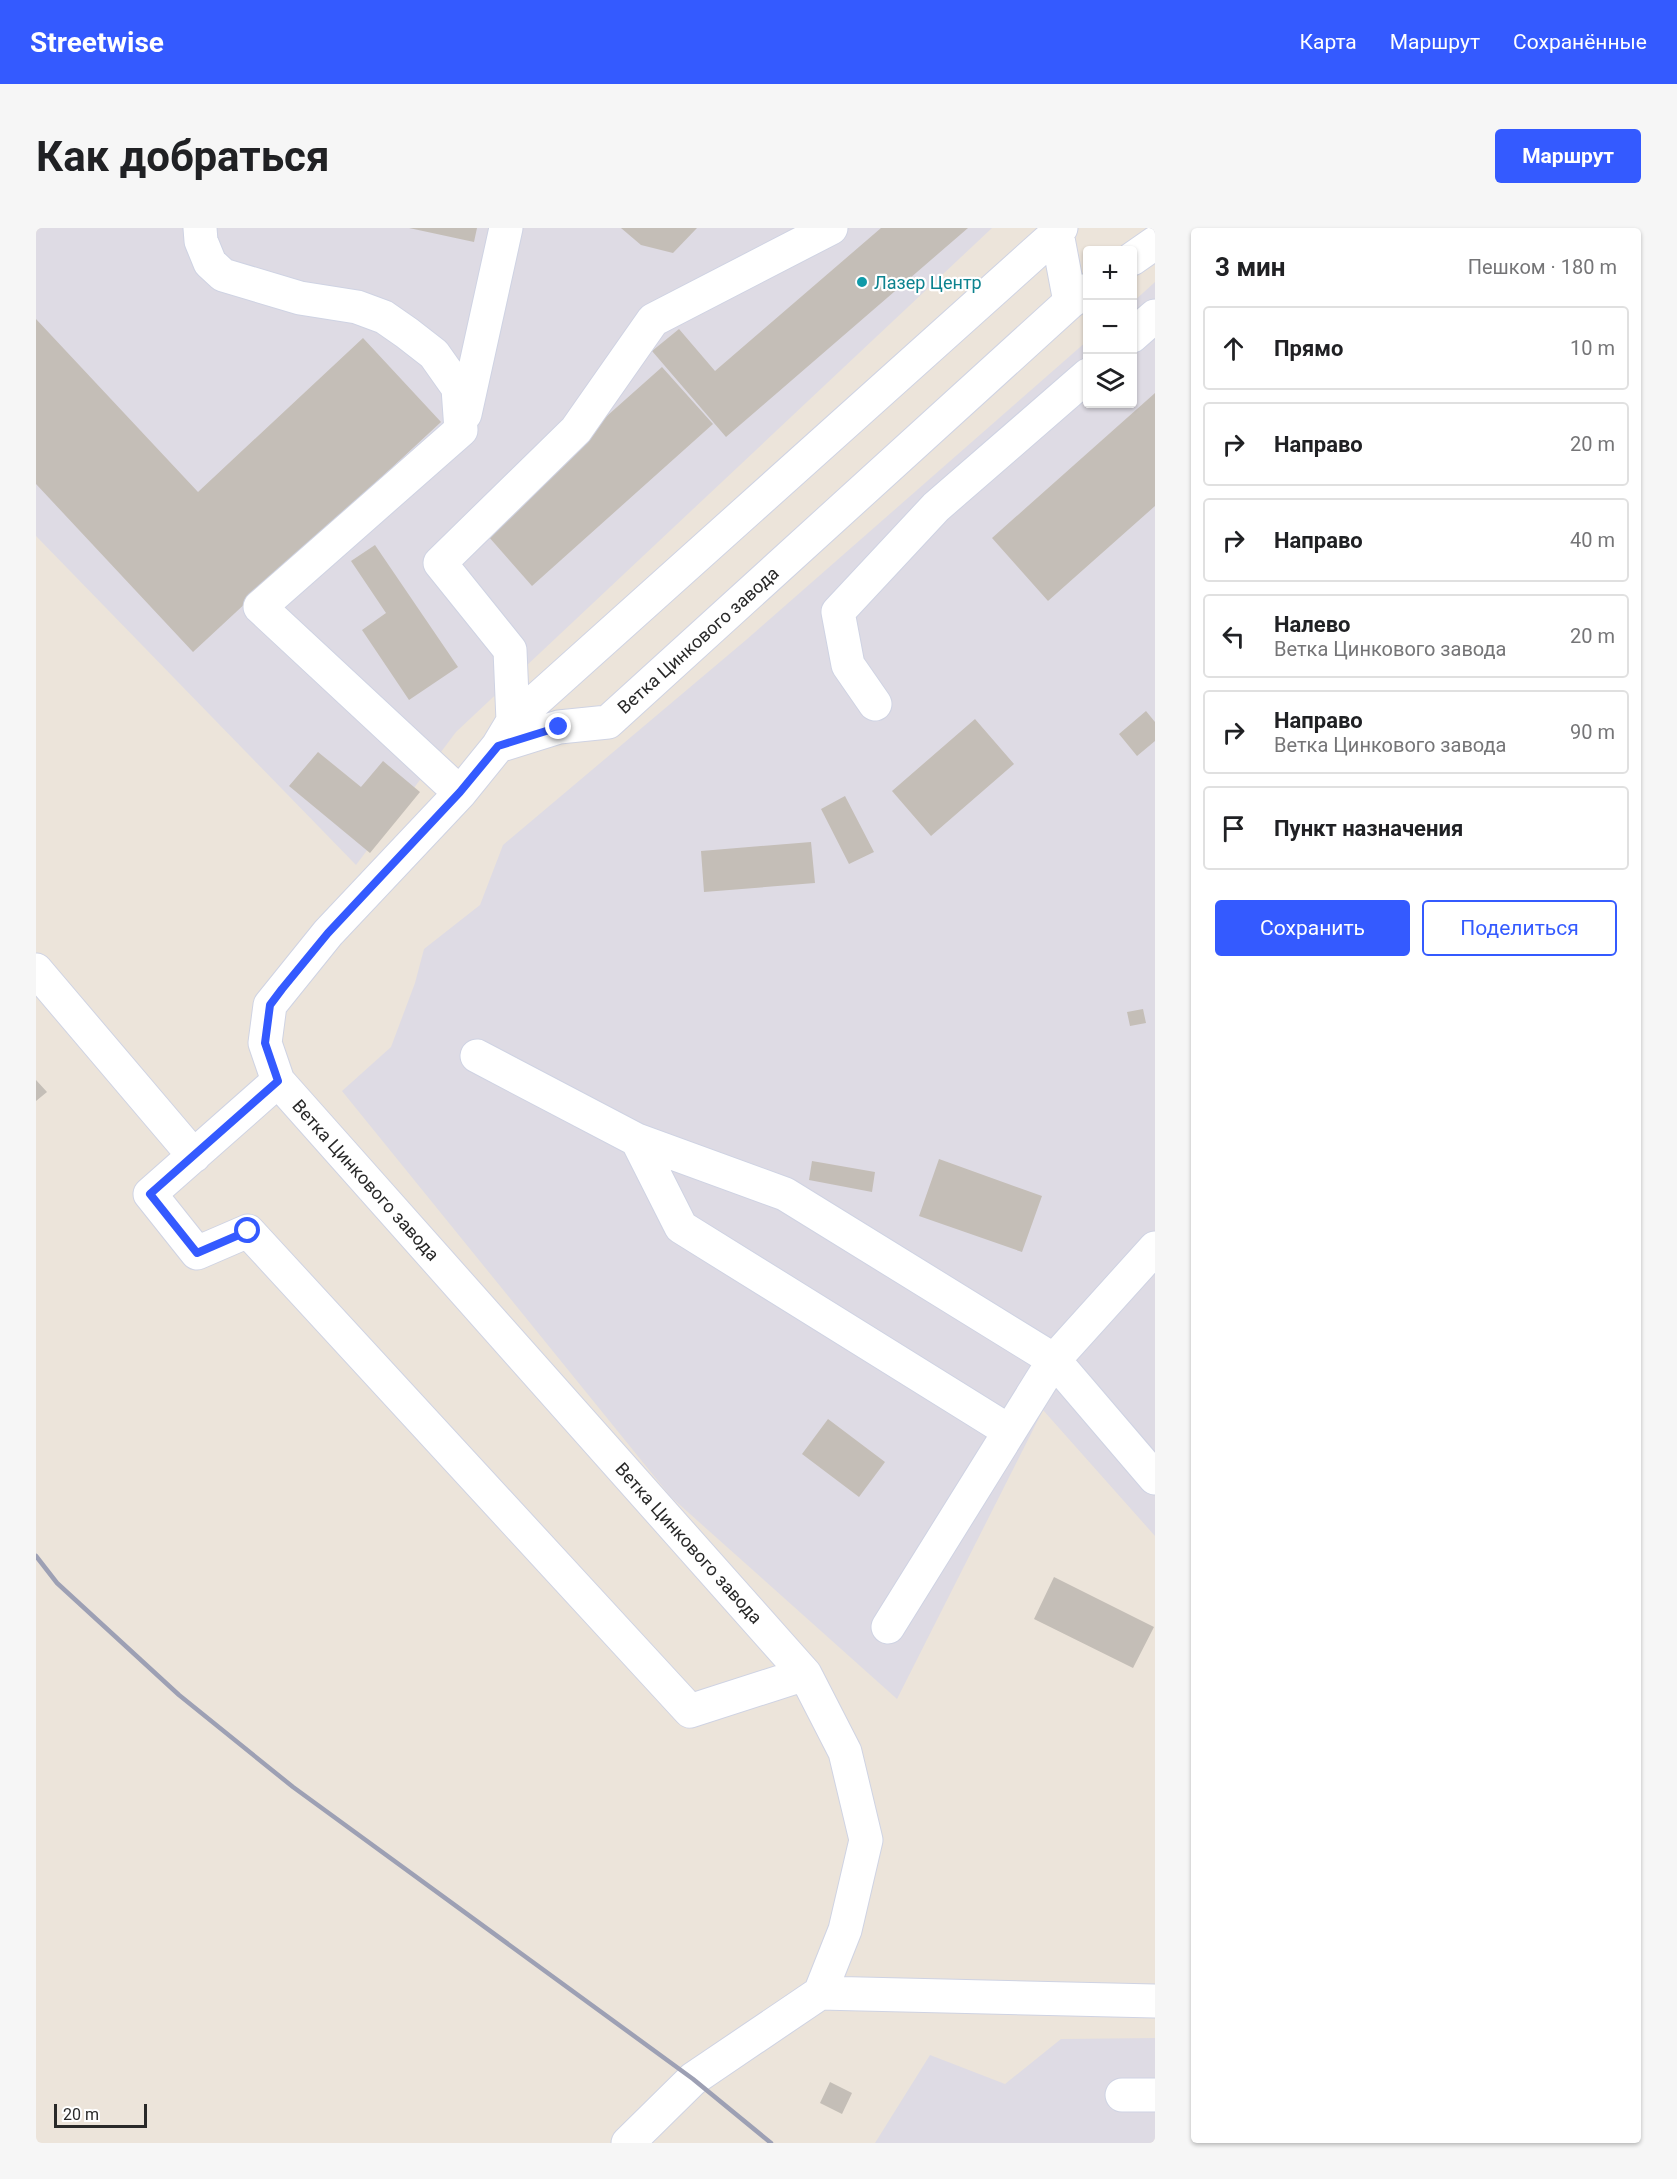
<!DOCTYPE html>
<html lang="ru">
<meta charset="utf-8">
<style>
body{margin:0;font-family:Roboto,sans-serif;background:#f6f6f6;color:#202124}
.controls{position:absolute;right:18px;top:18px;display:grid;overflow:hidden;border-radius:6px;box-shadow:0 2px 4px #0004}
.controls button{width:54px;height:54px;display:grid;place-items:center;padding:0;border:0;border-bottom:2px solid #e0e0e0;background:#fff;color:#202124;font:30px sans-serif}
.scale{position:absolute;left:18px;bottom:15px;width:93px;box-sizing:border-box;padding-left:6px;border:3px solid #292929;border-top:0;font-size:16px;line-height:21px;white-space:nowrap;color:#292929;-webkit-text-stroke:4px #fff;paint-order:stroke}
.stop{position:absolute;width:18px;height:18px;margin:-14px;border:4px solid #345aff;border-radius:50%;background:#fff}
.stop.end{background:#345aff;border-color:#fff;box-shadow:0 2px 6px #0008}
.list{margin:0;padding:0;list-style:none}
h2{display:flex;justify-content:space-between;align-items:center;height:78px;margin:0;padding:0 24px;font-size:26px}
h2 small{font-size:20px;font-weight:400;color:#757577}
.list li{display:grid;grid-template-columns:39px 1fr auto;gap:18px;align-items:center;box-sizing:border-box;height:84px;margin:0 12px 12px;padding:0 12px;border:2px solid #e0e0e0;border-radius:6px}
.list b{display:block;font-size:22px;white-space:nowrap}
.list p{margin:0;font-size:20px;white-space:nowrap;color:#757577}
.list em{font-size:20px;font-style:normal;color:#757577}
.actions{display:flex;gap:12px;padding:18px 24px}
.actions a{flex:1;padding:14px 0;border:2px solid #345aff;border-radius:6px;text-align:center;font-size:21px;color:#345aff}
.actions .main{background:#345aff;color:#fff}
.icon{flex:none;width:33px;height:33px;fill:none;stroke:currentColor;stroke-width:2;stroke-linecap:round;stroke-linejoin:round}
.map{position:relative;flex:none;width:1119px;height:1915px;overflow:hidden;border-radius:6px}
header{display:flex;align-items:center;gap:36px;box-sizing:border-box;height:84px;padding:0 30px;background:#345aff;color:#fff}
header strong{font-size:28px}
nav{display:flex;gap:33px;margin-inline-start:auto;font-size:21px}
.intro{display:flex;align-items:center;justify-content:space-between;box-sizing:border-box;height:144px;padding:0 36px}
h1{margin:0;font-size:42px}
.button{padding:15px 27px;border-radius:6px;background:#345aff;color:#fff;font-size:21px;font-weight:700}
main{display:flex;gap:36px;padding:0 36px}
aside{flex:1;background:#fff;border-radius:6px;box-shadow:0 2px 4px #0004}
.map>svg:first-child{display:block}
.industrial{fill:#dedbe4}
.building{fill:#c4beb7}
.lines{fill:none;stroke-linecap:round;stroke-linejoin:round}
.minor-casing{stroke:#cfd3e3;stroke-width:35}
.minor{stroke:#fff;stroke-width:33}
.rail{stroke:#9da0b4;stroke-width:4.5}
.route{stroke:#345aff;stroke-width:8}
.culture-dot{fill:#0f9aa8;stroke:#fff;stroke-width:2}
.labels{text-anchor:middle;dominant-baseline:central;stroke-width:4.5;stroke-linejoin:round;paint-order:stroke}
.culture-label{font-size:18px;fill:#0d838f;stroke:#fff;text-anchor:start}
.street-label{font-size:18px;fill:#292929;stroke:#fff}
</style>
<header>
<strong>Streetwise</strong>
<nav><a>Карта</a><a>Маршрут</a><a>Сохранённые</a></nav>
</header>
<div class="intro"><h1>Как добраться</h1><a class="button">Маршрут</a></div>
<main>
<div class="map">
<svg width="1119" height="1915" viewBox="0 0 1119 1915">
<rect width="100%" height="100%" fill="#ece4da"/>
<path class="industrial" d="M0 0H956L420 504 320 637 0 308Z
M1119 54V1308L1007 1182 861 1471 635 1269 306 863 355 819 379 755 388 721 444 677 467 617 710 412 1051 113 1052 176H1096L1097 74Z
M1119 1810V1915H839L894 1827 969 1856 1025 1811Z"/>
<path class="building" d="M373 0H441L438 14Z
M585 0H661L637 25 605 17Z
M845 0H932L690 209 616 123 643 101 679 143Z
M0 91 162 264 327 110 405 194 157 424 0 256Z
M626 139 677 196 496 358 445 300Z
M1119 165V278L1012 373 956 310Z
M339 317 422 439 373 472 326 402 350 385 315 333Z
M1110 483 1119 494V513L1101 528 1083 506Z
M939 491 978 536 895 608 856 563Z
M282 524 325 559 347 533 384 564 334 625 253 558Z
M809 568 838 624 813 636 785 581Z
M775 614 779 655 668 664 665 623Z
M1107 781 1110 795 1094 798 1091 784Z
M0 852 11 864 0 873Z
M903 931 1006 968 986 1024 883 988Z
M776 933 839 944 836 964 773 952Z
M792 1191 849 1234 823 1269 766 1226Z
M1018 1349 1118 1399 1097 1440 998 1391Z
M794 1854 816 1865 806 1886 784 1875Z"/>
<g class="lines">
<g class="minor-casing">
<path id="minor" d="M164 0 165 13 174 35 187 47 264 70 321 79 348 89 371 105 398 126 422 160 425 202 224 379 424 565
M1025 0 1021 5 1034 74
M1096 31 1119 15
M1096 108 1119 88
M429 186 470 0
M839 476 812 437 802 384 900 279 1052 147
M477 493 1021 5
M462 518 477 493 474 422 404 335 540 202 617 92 795 0
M0 742 158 928
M441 828 601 912 645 999 973 1203
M242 853 114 966 161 1025 212 1003 654 1483 769 1446
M601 912 749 966 1018 1132 1119 1250
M852 1399 1018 1132 1119 1020
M784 1765 1119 1773
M1086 1867H1119
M592 1915 657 1851 784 1765 809 1702 830 1612 809 1524 769 1446 242 853 229 815 234 777 292 705 424 565 462 518 523 499 572 494 1034 74 1052 62"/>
</g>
<use href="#minor" class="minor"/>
<path class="rail" d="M0 1328 21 1355 143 1467 257 1559 657 1851 735 1915"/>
</g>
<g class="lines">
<path class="route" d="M212 1003 161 1025 114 966 242 853 229 815 234 777 246 761 292 705 424 564 462 518 523 499"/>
</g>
<circle class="culture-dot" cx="826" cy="54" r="6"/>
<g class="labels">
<g class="culture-label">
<text x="838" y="54">Лазер Центр</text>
</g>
<g class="street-label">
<text transform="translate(662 412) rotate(-42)">Ветка Цинкового завода</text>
<text transform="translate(330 952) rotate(48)">Ветка Цинкового завода</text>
<text transform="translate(653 1315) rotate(48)">Ветка Цинкового завода</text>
</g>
</g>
</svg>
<div class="controls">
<button>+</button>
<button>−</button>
<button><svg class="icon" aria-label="layers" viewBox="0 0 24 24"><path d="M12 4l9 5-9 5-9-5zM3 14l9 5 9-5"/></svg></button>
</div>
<div class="scale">20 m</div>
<div class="stop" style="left:212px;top:1003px"></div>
<div class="stop end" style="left:523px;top:499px"></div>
</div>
<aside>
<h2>3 мин<small>Пешком · 180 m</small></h2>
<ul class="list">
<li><svg class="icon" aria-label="ahead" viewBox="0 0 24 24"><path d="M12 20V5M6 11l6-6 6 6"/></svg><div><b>Прямо</b></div><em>10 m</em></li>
<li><svg class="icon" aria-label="right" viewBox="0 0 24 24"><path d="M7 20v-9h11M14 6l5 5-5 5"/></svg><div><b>Направо</b></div><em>20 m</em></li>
<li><svg class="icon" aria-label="right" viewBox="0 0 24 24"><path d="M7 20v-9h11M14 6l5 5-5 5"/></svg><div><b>Направо</b></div><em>40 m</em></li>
<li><svg class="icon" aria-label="left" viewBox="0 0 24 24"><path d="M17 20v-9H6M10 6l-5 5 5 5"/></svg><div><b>Налево</b><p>Ветка Цинкового завода</p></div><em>20 m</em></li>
<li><svg class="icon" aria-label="right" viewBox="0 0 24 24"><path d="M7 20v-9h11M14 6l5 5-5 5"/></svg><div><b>Направо</b><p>Ветка Цинкового завода</p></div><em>90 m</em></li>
<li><svg class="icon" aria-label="arrive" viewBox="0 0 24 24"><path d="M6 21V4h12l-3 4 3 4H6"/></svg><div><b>Пункт назначения</b></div></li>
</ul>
<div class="actions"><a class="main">Сохранить</a><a>Поделиться</a></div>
</aside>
</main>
